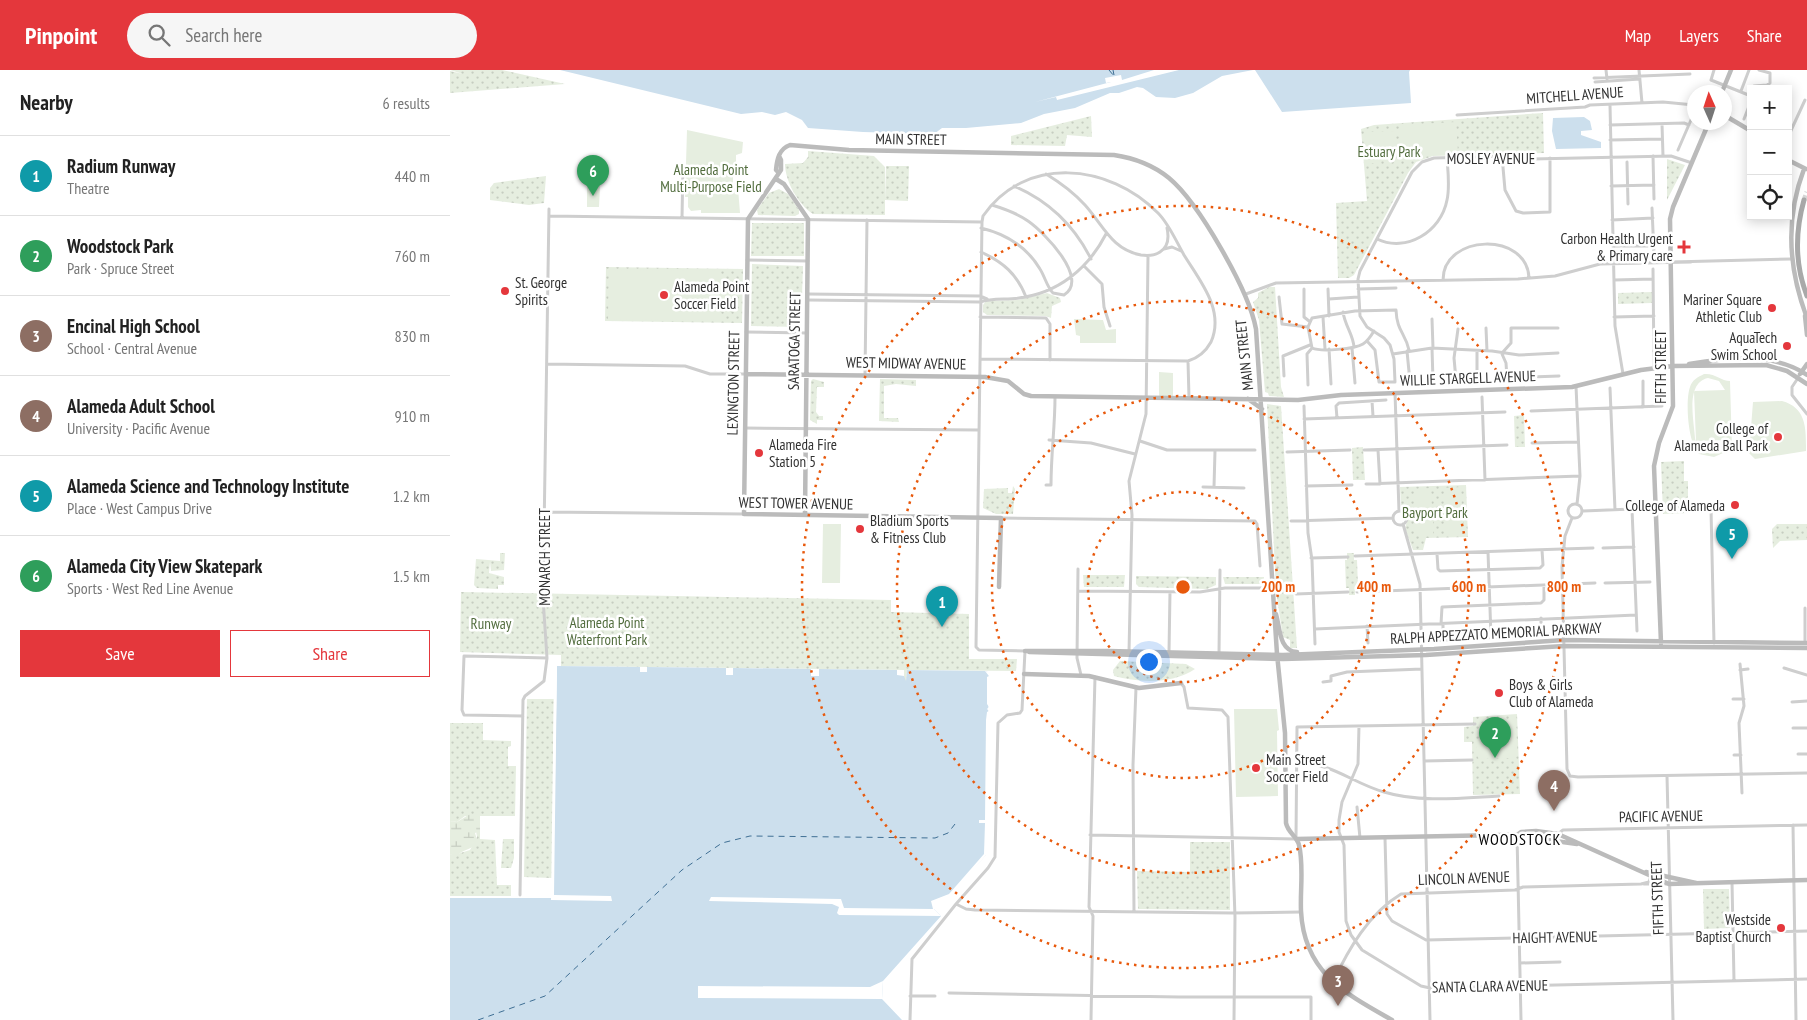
<!DOCTYPE html>
<meta charset="utf-8">
<style>
body{margin:0;font-family:"PT Sans Narrow",sans-serif;background:#f6f6f6;color:#222}
.controls{position:absolute;right:15px;top:15px;display:grid;overflow:hidden;border-radius:0px;box-shadow:0 2px 12px #0003}
.controls button{width:45px;height:45px;display:grid;place-items:center;padding:0;border:0;border-bottom:1px solid #e0e0e0;background:#fff;color:#222;font:25px sans-serif}
.compass{position:absolute;left:1237px;top:15px;width:45px;height:45px;border-radius:50%;background:#fff;box-shadow:0 2px 12px #0003;rotate:357deg}
.you{position:absolute;left:698px;top:591px;width:18px;height:18px;margin:-12px;border:4px solid #fff;border-radius:50%;background:#1a73e8;box-shadow:0 0 0 8px #1a73e833}
.badge{display:grid;place-items:center;width:32px;height:32px;border-radius:50%;background:#e4373c;color:#fff;font-size:16px;font-weight:700}
.pin{position:absolute;translate:-50% -41px;filter:drop-shadow(0 1px 2px #0008)}
.pin::after{content:'';position:absolute;top:26px;width:18px;height:15px;background:inherit;clip-path:polygon(0 0,100% 0,50% 100%)}
.list{margin:0;padding:0;list-style:none}
h2{display:flex;justify-content:space-between;align-items:center;height:65px;margin:0;padding:0 20px;font-size:21px}
h2 small{font-size:16px;font-weight:400;color:#767676}
.list li{display:grid;grid-template-columns:32px 1fr auto;gap:15px;align-items:center;box-sizing:border-box;height:80px;padding:0 20px;border-top:1px solid #e0e0e0}
.list b{display:block;font-size:19px;white-space:nowrap}
.list p{margin:0;font-size:16px;white-space:nowrap;color:#767676}
.list em{font-size:16px;font-style:normal;color:#767676}
.actions{display:flex;gap:10px;padding:15px 20px}
.actions a{flex:1;padding:11px 0;border:1px solid #e4373c;border-radius:0px;text-align:center;font-size:18px;color:#e4373c}
.actions .main{background:#e4373c;color:#fff}
.icon{flex:none;width:28px;height:28px;fill:none;stroke:currentColor;stroke-width:2;stroke-linecap:round;stroke-linejoin:round}
.map{position:relative;flex:none;width:1357px;height:950px;overflow:hidden}
header{display:flex;align-items:center;gap:30px;box-sizing:border-box;height:70px;padding:0 25px;background:#e4373c;color:#fff}
header strong{font-size:24px}
nav{display:flex;gap:28px;margin-inline-start:auto;font-size:18px}
.search{width:350px;height:45px;background:#f6f6f6;display:flex;align-items:center;gap:12px;box-sizing:border-box;padding:0 18px;border-radius:28px;color:#767676;font-size:19px}
main{display:flex}
aside{flex:1;background:#fff}
.map>svg:first-child{display:block}
.grass{fill:url(#grass-dots)}
.wetland{fill:url(#wetland-marsh)}
.garden{fill:#e6eee0;fill-rule:evenodd}
.water{fill:#ccdfed}
.pier{fill:#fff}
.lines{fill:none;stroke-linecap:round;stroke-linejoin:round}
.ferry{stroke:#3f6f94;stroke-width:1;stroke-dasharray:6 5;stroke-linecap:butt}
.primary-tunnel{stroke:#d6d6d6;stroke-width:5;stroke-dasharray:5 2.5;stroke-linecap:butt}
.street{stroke:#cecece;stroke-width:3}
.secondary{stroke:#bbb;stroke-width:4.5}
.primary{stroke:#a9a9a9;stroke-width:5}
.ring{fill:none;stroke:#e8590c;stroke-width:2.5;stroke-dasharray:2.5 5}
.poi-dot{fill:#e4373c;stroke:#fff;stroke-width:2}
.labels{text-anchor:middle;dominant-baseline:central;stroke-width:5;stroke-linejoin:round;paint-order:stroke}
.street-label{font-size:15px;fill:#313131;stroke:#fff}
.park-label{font-size:15px;fill:#526d3e;stroke:#fff}
.poi-label{font-size:15px;fill:#313131;stroke:#fff;text-anchor:end}
.neighbourhood-label{font-size:16px;letter-spacing:1px;fill:#000;stroke:#fff}
.centre{fill:#e8590c;stroke:#fff;stroke-width:2.5}
.ring-label{font-size:15px;text-anchor:middle;font-weight:bold;fill:#e8590c;stroke:#fff;stroke-width:5;stroke-linejoin:round;paint-order:stroke}
</style>
<header>
<strong>Pinpoint</strong>
<div class="search"><svg class="icon" aria-label="search" viewBox="0 0 24 24"><circle cx="10" cy="10" r="6"/><path d="M15 15l6 6"/></svg>Search here</div>
<nav><a>Map</a><a>Layers</a><a>Share</a></nav>
</header>
<main>
<aside>
<h2>Nearby<small>6 results</small></h2>
<ul class="list">
<li><span class="badge" style="background:#0f9aa8">1</span><div><b>Radium Runway</b><p>Theatre</p></div><em>440 m</em></li>
<li><span class="badge" style="background:#2e9e5b">2</span><div><b>Woodstock Park</b><p>Park · Spruce Street</p></div><em>760 m</em></li>
<li><span class="badge" style="background:#8d6e63">3</span><div><b>Encinal High School</b><p>School · Central Avenue</p></div><em>830 m</em></li>
<li><span class="badge" style="background:#8d6e63">4</span><div><b>Alameda Adult School</b><p>University · Pacific Avenue</p></div><em>910 m</em></li>
<li><span class="badge" style="background:#0f9aa8">5</span><div><b>Alameda Science and Technology Institute</b><p>Place · West Campus Drive</p></div><em>1.2 km</em></li>
<li><span class="badge" style="background:#2e9e5b">6</span><div><b>Alameda City View Skatepark</b><p>Sports · West Red Line Avenue</p></div><em>1.5 km</em></li>
</ul>
<div class="actions"><a class="main">Save</a><a>Share</a></div>
</aside>
<div class="map">
<svg width="1357" height="950" viewBox="0 0 1357 950">
<defs>
<pattern id="grass-dots" width="8" height="8" patternUnits="userSpaceOnUse" patternTransform="scale(1.25)"><rect width="8" height="8" fill="#e6eee0"/><path d="M2 2h.1M6 6h.1" fill="none" stroke="#c6cdc1" stroke-width="1.8" stroke-linecap="round"/></pattern>
<pattern id="wetland-marsh" width="20" height="14" patternUnits="userSpaceOnUse" patternTransform="scale(1.25)"><rect width="20" height="14" fill="#e6eee0"/><path d="M1 5h8M5 5V1M11 12h8M15 12V8" fill="none" stroke="#c6cdc1"/></pattern>
</defs>
<rect width="100%" height="100%" fill="#fff"/>
<path class="grass" d="M0 0H52L115 14 0 23V1L13 4Z
M1093 43 1094 83 983 86 966 92 958 103 904 205 899 208H888L886 133 917 131 911 59 924 55Z
M641 46 642 67 617 65 615 76 561 75V66Z
M358 81 424 86 435 97V130L436 96H459L458 131 435 130V145L363 144C348 134 335 111 335 94L353 93 358 87Z
M1217 89 1235 95 1217 130Z
M96 106 94 133 79 135 40 130V118L44 113Z
M329 119 338 124 349 140V144L345 146 308 145 307 140 319 123Z
M302 153H354V186H301Z
M302 194 353 196 351 257 301 256Z
M156 197 293 199 292 253 155 251Z
M819 217H825L831 317 834 327 819 326 818 323 815 322 809 250 803 232 808 228V223Z
M1202 222V233L1168 234V223Z
M597 223 610 228 611 232 602 236 601 248 596 246 537 245 533 242V235L536 231 568 230Z
M363 309 374 312V317H367L366 342 369 346H373V350H367V354L360 350 361 311Z
M430 309 466 310V316L446 314 434 316V348H448L449 352 429 351Z
M817 334 831 336 847 578H840V570L833 567 826 521Z
M1074 345 1075 377H1065L1064 346Z
M913 377 915 410H903L902 378Z
M1234 391V411H1238V428H1241V441H1238V443L1213 444 1211 392Z
M1016 415 1018 467 976 468 973 480H963L955 458 959 445 951 436 950 417Z
M563 416 565 419 563 444H546L533 438 534 419 558 418V423H562Z
M1327 454H1357V470L1330 471 1323 478 1322 459Z
M50 483H55L54 500 41 501 40 492 39 503 54 507V515H48V519L27 518 24 515 26 489 50 491Z
M897 483H904V490H907L908 517 905 518V525H899V518H896L895 490H897Z
M633 505H675L674 517H634Z
M686 506 766 507V515L757 519 689 517 686 514Z
M773 507H814V514H775Z
M11 522 441 530V542L519 544V589H567L566 601 457 600 456 613H454V600L111 596V585L10 582Z
M670 591 736 594 745 599C723 614 689 613 664 606L663 600Z
M77 629H104L102 808 74 807Z
M1067 644 1070 724 1023 725 1022 672H1014V657L1023 656V647Z
M0 653H33V670L61 671V676L58 677V696H66L65 746H15L7 752 0 751Z
M26 761H30V769L45 770 47 815H61V826H0V784L4 785 20 780 27 767Z
M53 769H64V788L61 798H51Z
M740 772H780V840L688 839 687 801 740 802Z
M1253 819H1279L1280 858 1254 859Z"/>
<path class="wetland" d="M20 744 30 746V761L25 763 28 773C21 780 12 779 6 787L0 784V751L7 752Z"/>
<path class="garden" d="M1006 52 1008 83 951 87 949 55Z
M237 60 293 72 292 83 286 85V101H283V117L288 118 290 143H251V140L241 141 238 137V127H235Z
M946 61C948 80 936 93 917 94L915 64 917 62Z
M137 116H150L149 137H137Z
M159 200 271 201 270 250 158 249Z
M624 249 653 250 656 260 666 259V273H630V266L626 265Z
M709 302 723 303V328H709Z
M1254 304C1265 303 1271 311 1280 311L1282 379 1264 387 1249 384C1238 374 1235 331 1240 317 1242 310 1248 307 1254 304ZM1258 308 1269 311 1275 320 1244 321 1246 371 1277 370 1271 380 1261 383C1251 382 1246 377 1245 368 1244 350 1235 313 1258 308Z
M1332 331C1357 338 1356 359 1356 381L1305 389 1299 383 1303 332Z
M1011 417 1012 443 995 444 994 418Z
M981 418 982 445H965L964 419Z
M1013 447 1014 462 1011 464 996 465V448Z
M964 448H983V465H966L964 463Z
M373 454H391L390 513H372Z
M784 639H827L829 660 827 661 828 726 786 727Z
M1050 649H1065L1068 686 1062 688 1029 689C1019 674 1037 655 1050 649Z"/>
<path class="water" d="M110 0H803L772 6 743 23 725 28 706 27 693 18 687 17 669 23H660L625 38 594 44 571 53 516 58H492L484 64 413 62 358 58 352 50 336 42 325 45 312 42 291 44Z
M805 0H960L959 2 961 33 832 42Z
M1134 47 1140 51 1142 60 1131 61V65L1151 72V78L1106 79 1102 61 1103 48Z
M107 596 190 597V602H197V597L276 598V605H283V598L361 599V606H369V599L447 600V605L454 606 456 611 457 600 537 601 539 606 536 785 496 829 483 833 484 839 491 846 433 911 432 929 452 950H0V828H101L103 827Z"/>
<path class="pier" d="M704 0H729L607 30 606 27 585 32 661 12 656 13 655 8 671 5 672 10Z
M107 596 104 825 161 826 162 831 101 830 104 603Z
M535 601 541 602 539 708 538 726H536L538 727 537 784 499 828 489 834 484 835V839L491 846 389 845 387 843 389 837 382 834 259 831 261 827 391 829 394 838 483 839 481 831 499 824 534 784 535 753H529V750H535L536 650 537 642 539 641 537 639 539 637 537 634V607L539 606Z
M433 911 432 929 248 928V916L420 917Z"/>
<g class="lines">
<path class="ferry" d="M659 0 664 6
M663 0 664 5
M28 950 95 926 232 800 272 773 300 766 485 768 498 763 505 754"/>
<path class="primary-tunnel" d="M1354 130 1357 122"/>
<path class="street" d="M1156 0 1157 9
M1189 0 1192 33
M1264 0 1261 10 1301 26
M1144 8 1240 4
M1145 12 1190 9
M1303 19 1304 16 1317 15 1320 13V3L1309 0
M1291 21 1299 0
M1160 35 1165 256 1173 304
M1007 45 1135 37 1140 35 1213 32 1244 35
M1294 49 1301 31
M1212 54 1213 86
M1160 55 1234 53 1239 55
M1338 67 1355 30
M1160 70 1212 69
M1228 80 1244 43
M1052 86 1055 120 1066 141 1073 143 1100 142V88
M1203 86 1204 129
M1177 92 1178 134
M596 104C611 113 624 123 635 135 653 155 662 180 691 185 698 186 704 186 710 182 718 177 719 167 717 158
M564 116C599 131 624 155 641 189
M1161 116 1204 115
M1202 138 1204 185
M99 146 532 152
M232 148 233 96
M1162 150 1203 148
M531 158C556 164 577 177 590 199 595 207 597 217 603 223L614 225C640 209 594 162 578 151 567 143 555 139 542 135
M927 169C956 183 991 162 997 130 1000 117 998 102 997 88
M1163 176H1203
M714 179 722 177 731 181
M531 182C553 192 567 204 576 227
M297 190 358 191
M1222 192 1341 189
M634 196 652 214 654 237 660 256
M1203 199 1204 298
M993 210C993 164 1077 161 1079 208
M1164 210 1203 209
M854 219V247L859 251
M878 219 879 246
M908 219 946 218
M358 224 530 226 537 229
M796 224 826 213 1068 209 1105 206 1150 194 1241 192
M829 227 832 254 858 257
M879 229 908 227
M358 230 530 232C543 228 556 230 569 228 608 223 638 199 656 164
M893 242C895 256 903 264 904 277
M530 247 596 248 600 254V290
M873 247 875 279
M1164 247 1204 246
M982 249 983 278
M1036 258 1037 281
M296 262 357 263
M917 271 925 280 929 312H945L944 289 940 275 934 268 917 257 910 246 908 209 910 201 962 102 972 92 984 88 1057 86 1082 89 1221 86 1242 93
M862 278 858 257 862 248 905 241 946 240C947 262 955 262 959 280
M862 278C871 282 905 279 913 274 918 271 921 266 924 261
M902 278 905 313
M982 278 983 311
M879 279 881 314
M957 281 960 312
M1027 281V309
M1052 283 1061 273V258H1108
M943 284 982 278 1042 281 1069 285 1108 283
M1052 284 1056 293 1057 308 1109 306
M738 291 739 328
M97 294 235 296 260 304H296
M415 305 417 150
M834 306 833 286 860 275
M1348 308 1342 317V325L1357 344
M1006 310 1004 288 1008 259
M1193 311V337
M858 315 857 284 862 278
M1126 316 1130 406 1127 434
M1160 318 1165 440
M945 323 949 441
M1032 327 1035 410
M922 331 923 346
M854 336 858 463 862 490 865 574
M1081 341 1212 336
M887 348 886 336 889 333 936 330
M854 349 1055 342
M295 358 529 360
M599 370 641 373 685 384
M690 371 717 380H805
M1082 373 1128 372
M914 380 1057 375
M928 380 930 414
M837 382 900 380
M916 414 1130 406
M596 415H601C601 384 605 357 605 327
M856 416 902 415
M753 417 794 418
M764 417 765 381
M1118 441a7 7 0 1 1 14 0a7 7 0 1 1-14 0Z
M1182 439 1187 561
M1261 439 1264 573
M943 448a7 7 0 1 1 14 0a7 7 0 1 1-14 0Z
M1133 441 1207 438
M95 442 294 444
M551 448 805 451 807 454 810 496
M1122 448 1115 466 1112 497 1117 699 1120 706 1128 707 1357 703
M841 451 943 448
M953 454 970 514 980 950
M1153 478 1184 477
M1038 482 1041 567
M987 484 988 499 990 501 1090 498 1093 495 1092 480
M905 486 1143 478
M861 488 898 487
M628 499 627 588 631 605
M1155 513 1200 512
M628 521 750 522 775 518H823
M907 522 1145 513
M846 524 898 522
M1355 538V573
M1091 548V565
M991 554 992 537 1091 533 1094 530V515
M993 554V570
M917 556 918 573
M865 559 1186 545
M981 571 1104 564
M679 582 682 445 679 411 696 344 698 186
M719 582 720 522
M769 583 770 500
M1290 594 1294 636 1289 653 1292 723
M1334 598 1357 605
M1290 600 1298 599
M873 612 881 611V606L897 602 972 599
M731 613 734 617 738 638 772 640 778 647 785 847 784 950
M1283 629H1294
M1342 632 1357 631
M73 646 14 645 12 640 14 586 97 588
M909 656 908 694 892 732 889 750V762L894 775 896 851 901 865 912 880 971 916 980 918 1357 909
M1343 658H1357
M1348 684H1357
M1284 685H1291
M974 691 1022 690
M848 693C883 693 902 713 934 722 970 733 1012 728 1049 726
M1217 706 1223 950
M907 737 910 768
M1343 755 1346 950
M1108 764 1113 760 1357 755
M640 765 846 769 847 657 1025 654
M1067 765 1071 950
M935 768 937 844 942 851 976 870 1357 861
M1282 812 1284 911
M1194 814H1219
M70 825 73 630 75 626 94 611 97 588 93 528 99 139
M506 834 516 839 525 840 783 843 851 842
M684 842 683 695 686 618
M1070 893 1110 892
M883 912C898 880 919 843 951 824L1065 820 1073 817 1191 814 1199 812 1201 806
M499 923 729 927H861V950
M460 926H485
M460 950 462 889 506 834 538 798 545 787 548 653 557 645 570 643 572 640 575 581 529 580 526 577 532 152 533 146C575 85 659 93 708 143 719 154 726 171 734 185 750 211 775 240 761 272 756 281 748 288 738 291L530 289
M641 950 643 846 639 837 645 607"/>
<path class="secondary" d="M1272 22 1281 0
M1274 45 1301 61
M329 86 331 90V100L298 149 294 444 551 448 549 517
M1338 90 1356 99
M1354 99C1335 149 1338 198 1357 248
M329 103 326 100C327 89 329 79 340 75L399 80 664 85C684 88 703 95 719 108 749 133 799 221 806 259L827 584 835 663 836 753C838 763 847 766 849 775 854 795 850 820 851 841 854 902 894 923 942 950
M326 109 334 114 358 149 355 445
M1355 246 1357 265
M1239 294C1277 288 1324 282 1357 305
M296 304 535 307 558 311 574 324 581 326 848 330 891 325 1122 317 1191 300 1223 296 1316 295 1337 301 1357 314
M1350 304 1357 294
M798 329 812 339
M826 544C830 558 829 581 847 582
M1211 573 1204 396 1209 373 1223 336 1220 149 1223 137 1259 52
M575 581H658L833 585 984 579 1114 570 1357 573
M579 582 833 589 976 585 1114 576 1357 578
M574 604 639 606 689 618 731 613
M1067 765 1071 762 1086 761 1108 764 1219 814 1357 810
M1083 768 1127 774
M846 769 1107 764
M1196 802 1246 813"/>
<path class="primary" d="M1354 130C1345 162 1345 195 1357 226"/>
</g>
<g class="ring">
<circle cx="733" cy="517" r="95"/>
<circle cx="733" cy="517" r="191"/>
<circle cx="733" cy="517" r="286"/>
<circle cx="733" cy="517" r="381"/>
</g>
<g class="poi-dot">
<path d="M1231.5 169.5h5v5h5v5h-5v5h-5v-5h-5v-5h5z"/>
<circle cx="55" cy="221" r="5"/>
<circle cx="214" cy="225" r="5"/>
<circle cx="1322" cy="238" r="5"/>
<circle cx="1337" cy="276" r="5"/>
<circle cx="1328" cy="367" r="5"/>
<circle cx="309" cy="383" r="5"/>
<circle cx="1285" cy="435" r="5"/>
<circle cx="410" cy="459" r="5"/>
<circle cx="1049" cy="623" r="5"/>
<circle cx="806" cy="698" r="5"/>
<circle cx="1331" cy="858" r="5"/>
</g>
<g class="labels">
<g class="street-label">
<text transform="translate(1125 25) rotate(-4)">MITCHELL AVENUE</text>
<text transform="translate(461 69) rotate(1)">MAIN STREET</text>
<text x="1041" y="88">MOSLEY AVENUE</text>
<text transform="translate(344 271) rotate(-89)">SARATOGA STREET</text>
<text transform="translate(794 285) rotate(-96)">MAIN STREET</text>
<text transform="translate(456 293) rotate(1)">WEST MIDWAY AVENUE</text>
<text transform="translate(1210 297) rotate(-90)">FIFTH STREET</text>
<text transform="translate(1018 308) rotate(-2)">WILLIE STARGELL AVENUE</text>
<text transform="translate(283 313) rotate(-89)">LEXINGTON STREET</text>
<text transform="translate(346 433) rotate(1)">WEST TOWER AVENUE</text>
<text transform="translate(94 487) rotate(-90)">MONARCH STREET</text>
<text transform="translate(1046 563) rotate(-3)">RALPH APPEZZATO MEMORIAL PARKWAY</text>
<text transform="translate(1211 746) rotate(-1)">PACIFIC AVENUE</text>
<text transform="translate(1014 808) rotate(-2)">LINCOLN AVENUE</text>
<text transform="translate(1207 828) rotate(-92)">FIFTH STREET</text>
<text transform="translate(1105 867) rotate(-1)">HAIGHT AVENUE</text>
<text transform="translate(1040 916) rotate(-1)">SANTA CLARA AVENUE</text>
</g>
<g class="park-label">
<text x="939" y="81">Estuary Park</text>
<text x="261" y="99">Alameda Point<tspan x="261" dy="17">Multi-Purpose Field</tspan></text>
<text x="985" y="442">Bayport Park</text>
<text x="157" y="552">Alameda Point<tspan x="157" dy="17">Waterfront Park</tspan></text>
<text x="41" y="553">Runway</text>
</g>
<g class="poi-label">
<text x="1223" y="168">Carbon Health Urgent<tspan x="1223" dy="17">&amp; Primary care</tspan></text>
<text x="65" y="212" text-anchor="start">St. George<tspan x="65" dy="17">Spirits</tspan></text>
<text x="224" y="216" text-anchor="start">Alameda Point<tspan x="224" dy="17">Soccer Field</tspan></text>
<text x="1312" y="229">Mariner Square<tspan x="1312" dy="17">Athletic Club</tspan></text>
<text x="1327" y="267">AquaTech<tspan x="1327" dy="17">Swim School</tspan></text>
<text x="1318" y="358">College of<tspan x="1318" dy="17">Alameda Ball Park</tspan></text>
<text x="319" y="374" text-anchor="start">Alameda Fire<tspan x="319" dy="17">Station 5</tspan></text>
<text x="1275" y="435">College of Alameda</text>
<text x="420" y="450" text-anchor="start">Bladium Sports<tspan x="420" dy="17">&amp; Fitness Club</tspan></text>
<text x="1059" y="614" text-anchor="start">Boys &amp; Girls<tspan x="1059" dy="17">Club of Alameda</tspan></text>
<text x="816" y="689" text-anchor="start">Main Street<tspan x="816" dy="17">Soccer Field</tspan></text>
<text x="1321" y="849">Westside<tspan x="1321" dy="17">Baptist Church</tspan></text>
</g>
<g class="neighbourhood-label">
<text x="1070" y="769">WOODSTOCK</text>
</g>
</g>
<circle cx="733" cy="517" r="8" class="centre"/>
<g class="ring-label">
<text x="828" y="522">200 m</text>
<text x="924" y="522">400 m</text>
<text x="1019" y="522">600 m</text>
<text x="1114" y="522">800 m</text>
</g>
</svg>
<div class="controls">
<button>+</button>
<button>−</button>
<button><svg class="icon" aria-label="locate" viewBox="0 0 24 24"><circle cx="12" cy="12" r="6"/><path d="M12 2v4M12 18v4M2 12h4M18 12h4"/></svg></button>
</div>
<svg class="compass" viewBox="-18 -18 36 36"><path d="M0-13l5 13h-10z" fill="#e53935"/><path d="M0 13l5-13h-10z" fill="#767676"/></svg>
<div class="you"></div>
<div class="pin badge" style="left:492px;top:557px;background:#0f9aa8">1</div>
<div class="pin badge" style="left:1045px;top:688px;background:#2e9e5b">2</div>
<div class="pin badge" style="left:888px;top:936px;background:#8d6e63">3</div>
<div class="pin badge" style="left:1104px;top:741px;background:#8d6e63">4</div>
<div class="pin badge" style="left:1282px;top:489px;background:#0f9aa8">5</div>
<div class="pin badge" style="left:143px;top:126px;background:#2e9e5b">6</div>
</div>
</main>
